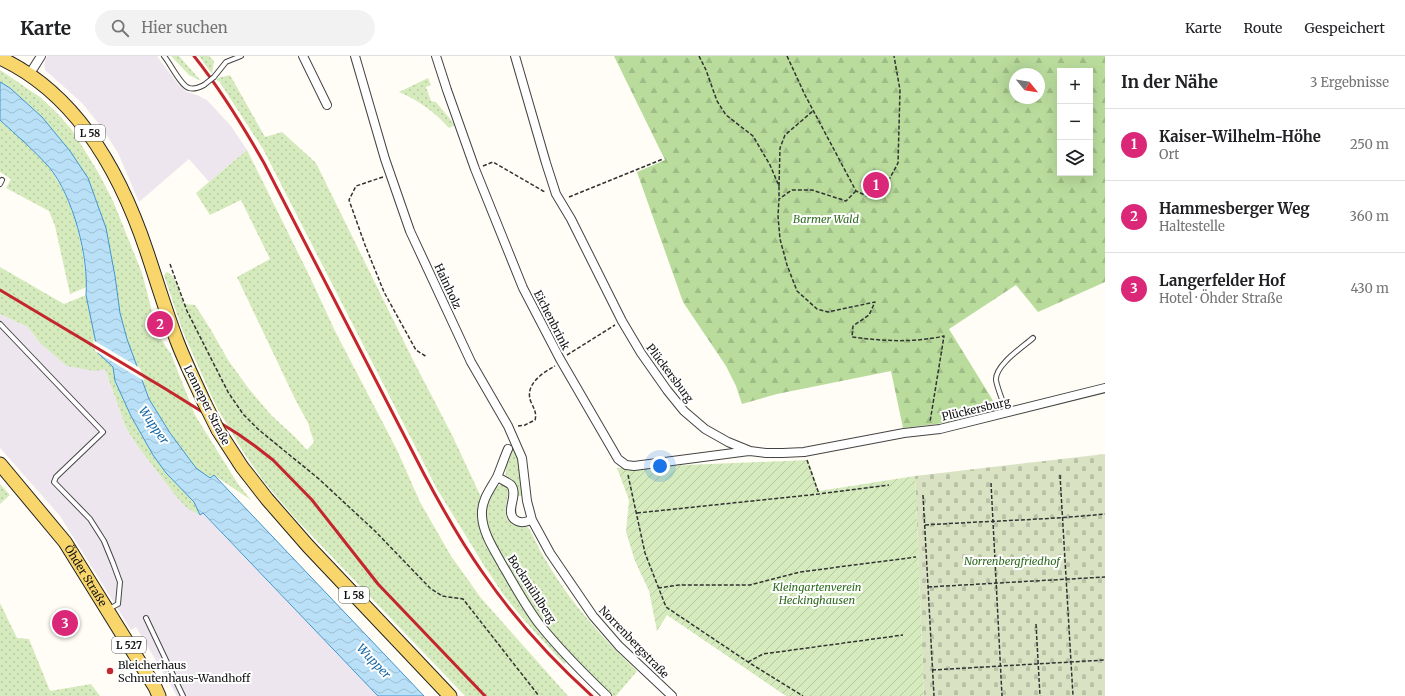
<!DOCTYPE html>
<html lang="de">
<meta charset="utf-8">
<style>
body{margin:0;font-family:Merriweather,serif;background:#f2f2f2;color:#202124}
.controls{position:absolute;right:12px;top:12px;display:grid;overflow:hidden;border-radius:0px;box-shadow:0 4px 16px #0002}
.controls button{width:36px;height:36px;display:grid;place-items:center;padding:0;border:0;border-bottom:1px solid #e0e0e0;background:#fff;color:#202124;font:20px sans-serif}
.compass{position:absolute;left:1009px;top:12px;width:36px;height:36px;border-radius:50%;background:#fff;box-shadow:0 4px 16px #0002;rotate:120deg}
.you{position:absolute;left:660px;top:410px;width:14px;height:14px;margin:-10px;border:3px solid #fff;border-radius:50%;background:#1a73e8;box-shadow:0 0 0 6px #1a73e833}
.badge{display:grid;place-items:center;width:26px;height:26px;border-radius:50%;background:#db2777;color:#fff;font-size:13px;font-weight:700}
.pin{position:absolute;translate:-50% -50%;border:2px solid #fff;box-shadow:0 1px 4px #0006}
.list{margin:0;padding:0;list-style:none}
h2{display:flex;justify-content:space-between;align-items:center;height:52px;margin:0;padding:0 16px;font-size:17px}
h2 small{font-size:13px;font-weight:400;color:#757577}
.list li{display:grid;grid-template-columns:26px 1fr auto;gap:12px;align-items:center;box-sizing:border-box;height:72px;padding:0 16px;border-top:1px solid #e0e0e0}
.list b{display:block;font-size:15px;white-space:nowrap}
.list p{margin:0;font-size:13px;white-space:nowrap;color:#757577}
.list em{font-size:13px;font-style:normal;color:#757577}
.icon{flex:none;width:22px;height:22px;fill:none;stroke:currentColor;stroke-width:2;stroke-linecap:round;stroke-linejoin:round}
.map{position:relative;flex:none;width:1105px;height:640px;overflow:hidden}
header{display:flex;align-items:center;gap:24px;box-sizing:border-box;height:56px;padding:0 20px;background:#fff;border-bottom:1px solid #e0e0e0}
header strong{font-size:19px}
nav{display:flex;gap:22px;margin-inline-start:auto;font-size:14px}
.search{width:280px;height:36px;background:#f2f2f2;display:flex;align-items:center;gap:10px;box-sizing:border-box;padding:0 14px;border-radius:22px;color:#757577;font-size:15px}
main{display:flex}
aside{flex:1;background:#fff}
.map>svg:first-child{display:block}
.industrial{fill:#eee6ef}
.grass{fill:url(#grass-dots)}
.forest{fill:url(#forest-firs);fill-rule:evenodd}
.cemetery{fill:url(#cemetery-stones)}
.garden{fill:url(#garden-furrows)}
.water{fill:url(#water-waves);stroke:#3f96cf}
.pier{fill:#fffdf5}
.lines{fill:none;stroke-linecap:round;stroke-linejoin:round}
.service-casing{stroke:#444;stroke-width:6}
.minor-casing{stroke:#444;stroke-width:10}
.primary-casing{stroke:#222;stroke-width:15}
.path{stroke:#333;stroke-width:1.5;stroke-dasharray:4 2;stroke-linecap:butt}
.service{stroke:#fff;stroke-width:4}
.minor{stroke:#fff;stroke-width:8}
.primary{stroke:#f9d66b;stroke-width:13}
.rail{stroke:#c4262e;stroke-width:3}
.service-bridge-casing{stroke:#444;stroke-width:6;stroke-linecap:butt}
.primary-bridge-casing{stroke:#222;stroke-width:15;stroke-linecap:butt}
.service-bridge{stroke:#fff;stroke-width:4}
.primary-bridge{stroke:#f9d66b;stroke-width:13}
.poi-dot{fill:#c4262e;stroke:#fff;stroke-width:1.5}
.labels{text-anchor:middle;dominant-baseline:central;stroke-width:4;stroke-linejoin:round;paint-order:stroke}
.shield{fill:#fff;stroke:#585858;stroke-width:1}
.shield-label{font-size:10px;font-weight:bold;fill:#111}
.park-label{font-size:11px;font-style:italic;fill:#2f6b1f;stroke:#fff}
.street-label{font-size:11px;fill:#111;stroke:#fff}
.poi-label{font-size:11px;fill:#111;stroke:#fff;text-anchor:start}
.water-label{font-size:12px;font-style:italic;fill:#1768a6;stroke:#fff}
</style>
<header>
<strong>Karte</strong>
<div class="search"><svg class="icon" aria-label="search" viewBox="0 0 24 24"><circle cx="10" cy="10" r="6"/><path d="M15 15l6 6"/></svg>Hier suchen</div>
<nav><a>Karte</a><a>Route</a><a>Gespeichert</a></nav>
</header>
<main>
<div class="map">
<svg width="1105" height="640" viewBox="0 0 1105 640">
<defs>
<pattern id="grass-dots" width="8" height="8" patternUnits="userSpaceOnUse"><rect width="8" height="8" fill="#d5ebbd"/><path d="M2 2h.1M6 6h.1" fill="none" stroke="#b6c8a1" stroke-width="1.8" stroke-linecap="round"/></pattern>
<pattern id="forest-firs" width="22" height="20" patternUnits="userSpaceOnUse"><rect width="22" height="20" fill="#b9dc9c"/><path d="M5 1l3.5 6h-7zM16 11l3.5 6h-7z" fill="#9ebc85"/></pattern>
<pattern id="cemetery-stones" width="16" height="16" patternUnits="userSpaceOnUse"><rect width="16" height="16" fill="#d9e3c4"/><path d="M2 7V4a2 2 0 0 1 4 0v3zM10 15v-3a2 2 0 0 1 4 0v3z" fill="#b9c2a7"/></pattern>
<pattern id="garden-furrows" width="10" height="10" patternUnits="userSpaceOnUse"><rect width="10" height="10" fill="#d5ebbd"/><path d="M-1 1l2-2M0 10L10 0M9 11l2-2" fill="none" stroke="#b6c8a1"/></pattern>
<pattern id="water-waves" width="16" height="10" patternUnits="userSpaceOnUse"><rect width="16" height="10" fill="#b9e0f7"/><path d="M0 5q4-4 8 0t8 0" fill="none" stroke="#9ebfd3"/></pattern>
</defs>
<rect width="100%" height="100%" fill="#fffdf5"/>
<path class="industrial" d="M47 0H157L178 28 187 36 197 39 207 44 231 70 247 94 209 126 189 103 139 146 118 97 102 72 82 47 45 14 44 8Z
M0 258 28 271 40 287 105 313 126 372 139 392 175 439 202 457 378 640H177L136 571 131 574 60 460 0 392Z"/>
<path class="grass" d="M171 0H179L201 25 189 19Z
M199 0H209L214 5 212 18Z
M0 14 40 41 58 58 72 74 98 116 113 145 142 217 158 279 171 298 195 359 238 428 251 444 214 419 210 422 196 412 170 377 149 343 127 283 120 257 115 220 70 95 42 61 10 32 0 26Z
M230 19 265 81 282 76 316 107 413 304 452 379 481 441 479 448V460L543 578 566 606 564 608 525 565 506 542 485 511 437 433 263 93 219 25 216 24 218 22Z
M428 22 431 29 426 31 431 45 436 46 455 69 449 72C435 56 418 44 399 36Z
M0 64C15 79 38 96 50 113 77 152 82 186 87 231L70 238 55 170 49 155 6 132 11 123 0 116Z
M247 94 310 221 335 275 397 394 420 446 451 500 481 542 568 640H465L294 461 265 427 244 397 216 350 183 276 164 219 167 216C178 222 180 238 184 248L195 249 211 274 228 304 249 333 271 359 294 380 307 394 314 386 308 367 296 345 237 221 270 203 241 144 210 159 196 137Z
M0 211 64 248 86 239 98 297 113 311 115 325 131 360 153 399 166 417 194 446 200 459 187 452 175 439 139 392 126 372 105 313 95 315 67 310 40 287 28 271 0 258Z
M513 389 519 407 522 440H517C518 429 515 425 506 419 505 409 507 397 513 389Z
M0 428 10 439 0 448Z
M503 428C518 434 495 457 512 467 517 470 522 469 527 471L530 474C556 530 593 573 637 615L616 640H610L565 594 544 566 524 538 493 485 487 467 486 453 491 436 497 430Z
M0 547 17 582 29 583 50 635 91 628 100 640H0Z"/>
<path class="forest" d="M614 0H1105V226L1038 256 1016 229 949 273 1000 356 952 366 903 372 891 315 777 338 742 348 736 330 726 310 683 246 637 116 665 104ZM1060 15H1090V117H1060ZM1015 18H1039V42H1015Z"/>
<path class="cemetery" d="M1105 398V640H924L915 420Z"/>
<path class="garden" d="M808 404 819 435 915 420 924 640H786L667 559 657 575 649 535 635 505 626 476 629 444 617 412Z"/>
<path class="water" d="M0 26 10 32 42 61 70 95 88 122 106 172 115 220 120 257 127 283 149 343 170 377 196 412 210 422 214 419 424 640H378L203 457 200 459 194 446 166 417 153 399 131 360 115 325 113 311 98 297 86 239C89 201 73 140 49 111 34 94 16 79 0 64Z"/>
<path class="pier" d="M93 284 140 312 144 325 95 295Z"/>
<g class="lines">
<g class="service-casing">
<path id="service" d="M164 0C170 7 181 30 189 32 195 34 200 31 204 29
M214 21 226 6 241 0
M0 128 2 124
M0 268 103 376 56 421 54 426 90 463 104 485 113 507 120 526 118 548 109 553
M1007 357C1004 348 997 332 996 324 995 309 1023 291 1033 282
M146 562 183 640"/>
</g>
<g class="minor-casing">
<path id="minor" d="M303 0 327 49
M355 0 385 103 410 175 471 306 508 370 522 402 527 445 532 464 550 497 593 560 619 590 672 640
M436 0 447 34 475 113 523 232 560 303 618 403 626 409 634 410 749 395
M515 0 546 107 556 138 571 163 622 265 641 297 667 334 684 355 705 373 728 386 750 395 766 397H783L804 396 904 377 940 373 1105 332
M29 19 41 0
M508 393C504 402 501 412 497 421 490 434 481 444 482 460 483 478 495 495 503 510 515 530 526 551 540 569 561 595 583 617 607 640
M497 421C501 423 507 426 511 429 519 439 505 454 514 463 520 468 525 466 532 464"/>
</g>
<g class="primary-casing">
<g id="primary">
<path d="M0 2C78 38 121 118 147 196 157 226 166 256 177 285 185 306 195 326 204 346"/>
<path d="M218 374 242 411 267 443 308 490 450 640"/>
<path id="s1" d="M0 408 65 486 155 631 159 640"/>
</g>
</g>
<path class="path" d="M699 0 706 14 717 45 726 59 753 80 770 109 779 130V143
M787 0 805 39 856 135 867 140 877 138 883 135 898 107 900 34 894 0
M483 110 493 106 543 135 546 136
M383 121 356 130 349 144 365 189 384 236 416 294 427 301
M779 130 780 92 785 79 813 55
M856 135 846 145 812 134H792L779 143 778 160 780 183 787 209 797 235 817 253 828 256 875 246 869 259 853 270 852 281C883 285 913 287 944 280L930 366
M569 141 663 103
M170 208 187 255 228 336 243 358 259 374 319 423 375 475 430 532 442 540 463 543 539 640
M567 299 615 269
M518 370 525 369 535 364C537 357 534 353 531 346 524 329 542 317 555 310
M807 404 819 438
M628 419 645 497 666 551 748 606 803 640
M1060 419 1073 640
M991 427 1002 640
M923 439 934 640
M637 457 819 438 889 429
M925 469C985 465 1045 464 1105 458
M928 531 1105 521
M658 532 679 529H750L800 516 916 501
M1036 568 1040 640
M748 606 763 598 903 579
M932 614 1105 604"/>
<use href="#service" class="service"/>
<use href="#minor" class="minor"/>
<use href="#primary" class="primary"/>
<path class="rail" d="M194 0C221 34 243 70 264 107L424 418C442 452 461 486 483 517 514 562 551 603 592 640
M0 234 164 332 238 378 255 390 273 404 312 444 378 528 485 640"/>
<g class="service-bridge-casing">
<path id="service-bridge" d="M204 29 214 21"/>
</g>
<g class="primary-bridge-casing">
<path id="primary-bridge" d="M204 346 218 374"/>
</g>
<use href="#service-bridge" class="service-bridge"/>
<use href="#primary-bridge" class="primary-bridge"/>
</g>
<circle class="poi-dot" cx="110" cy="615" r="4"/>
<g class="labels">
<g class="shield">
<rect x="75" y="69" width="30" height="16" rx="3"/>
<rect x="339" y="531" width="30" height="16" rx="3"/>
<rect x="112" y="581" width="34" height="16" rx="3"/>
</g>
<g class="shield-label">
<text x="90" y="77">L 58</text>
<text x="354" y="539">L 58</text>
<text x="129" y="589">L 527</text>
</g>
<g class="park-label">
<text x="826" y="163">Barmer Wald</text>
<text x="1012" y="505">Norrenbergfriedhof</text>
<text x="817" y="531">Kleingartenverein<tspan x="817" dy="13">Heckinghausen</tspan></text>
</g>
<g class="street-label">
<text transform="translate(448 230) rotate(65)">Hainholz</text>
<text transform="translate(552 264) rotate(63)">Eichenbrink</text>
<text transform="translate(670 317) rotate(53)">Plückersburg</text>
<text transform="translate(207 349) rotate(63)">Lenneper Straße</text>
<text transform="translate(976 353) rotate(-13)">Plückersburg</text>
<text stroke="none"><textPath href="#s1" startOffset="141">Öhder Straße</textPath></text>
<text transform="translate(532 533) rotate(57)">Bockmühlberg</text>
<text transform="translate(634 586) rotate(46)">Norrenbergstraße</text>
</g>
<g class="poi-label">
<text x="118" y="609">Bleicherhaus<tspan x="118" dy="13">Schnutenhaus-Wandhoff</tspan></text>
</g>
<g class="water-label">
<text transform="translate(154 369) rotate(55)">Wupper</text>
<text transform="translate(374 605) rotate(46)">Wupper</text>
</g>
</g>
</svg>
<div class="controls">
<button>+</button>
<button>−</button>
<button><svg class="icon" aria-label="layers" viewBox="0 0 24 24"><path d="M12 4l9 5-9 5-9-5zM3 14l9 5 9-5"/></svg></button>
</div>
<svg class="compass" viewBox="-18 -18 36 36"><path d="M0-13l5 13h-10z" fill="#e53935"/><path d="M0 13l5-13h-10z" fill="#757577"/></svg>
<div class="you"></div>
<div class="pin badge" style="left:876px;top:129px">1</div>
<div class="pin badge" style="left:160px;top:268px">2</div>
<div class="pin badge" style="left:65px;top:567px">3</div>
</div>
<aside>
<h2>In der Nähe<small>3 Ergebnisse</small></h2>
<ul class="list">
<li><span class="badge">1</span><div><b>Kaiser-Wilhelm-Höhe</b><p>Ort</p></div><em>250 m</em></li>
<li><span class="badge">2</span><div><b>Hammesberger Weg</b><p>Haltestelle</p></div><em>360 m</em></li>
<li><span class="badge">3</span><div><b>Langerfelder Hof</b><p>Hotel · Öhder Straße</p></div><em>430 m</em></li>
</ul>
</aside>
</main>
